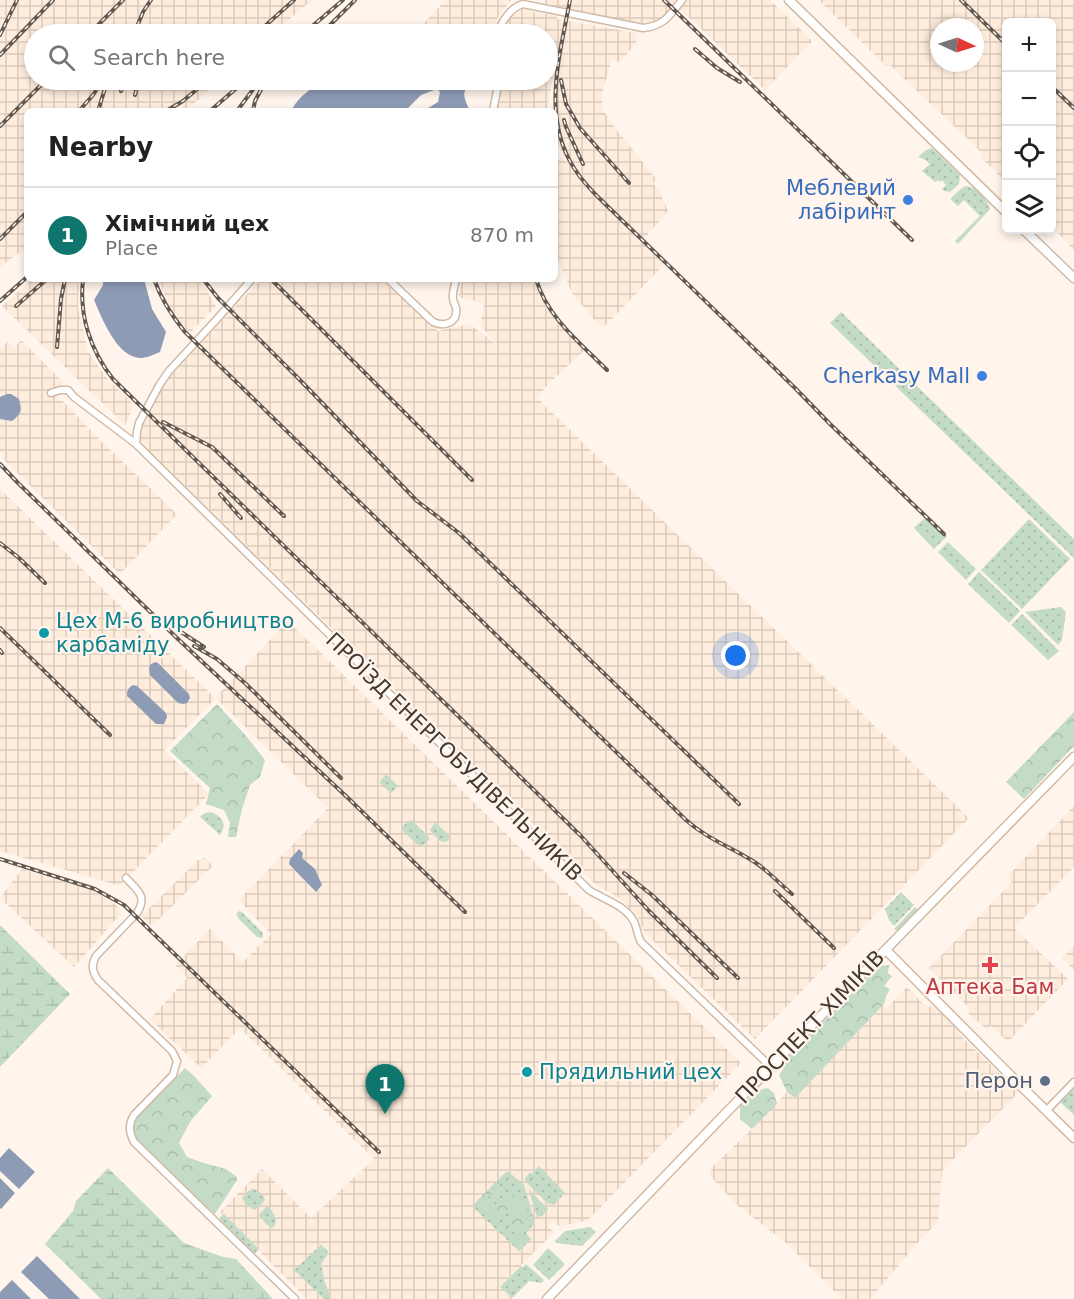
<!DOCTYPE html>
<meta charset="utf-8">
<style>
body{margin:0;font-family:"DejaVu Sans",sans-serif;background:#f6f6f6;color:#222}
.controls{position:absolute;right:18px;top:18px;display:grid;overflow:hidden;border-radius:9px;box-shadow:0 3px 9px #0003}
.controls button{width:54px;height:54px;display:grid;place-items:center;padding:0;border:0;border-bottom:2px solid #e0e0e0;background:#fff;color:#222;font:30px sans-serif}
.compass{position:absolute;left:930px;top:18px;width:54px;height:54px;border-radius:50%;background:#fff;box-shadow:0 3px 9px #0003;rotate:94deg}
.you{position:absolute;left:736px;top:656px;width:21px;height:21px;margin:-15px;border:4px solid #fff;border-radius:50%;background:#1a73e8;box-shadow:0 0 0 9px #1a73e833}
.badge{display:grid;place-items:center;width:39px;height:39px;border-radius:50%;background:#0f766e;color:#fff;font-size:20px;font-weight:700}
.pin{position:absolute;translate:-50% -50px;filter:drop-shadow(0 2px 3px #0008)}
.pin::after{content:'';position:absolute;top:32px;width:21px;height:18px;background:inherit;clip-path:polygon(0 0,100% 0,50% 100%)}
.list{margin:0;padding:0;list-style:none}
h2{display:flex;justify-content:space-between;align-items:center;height:78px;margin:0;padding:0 24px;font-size:26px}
h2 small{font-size:20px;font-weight:400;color:#767676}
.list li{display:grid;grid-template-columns:39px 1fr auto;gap:18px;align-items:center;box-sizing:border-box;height:96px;padding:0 24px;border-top:2px solid #e0e0e0}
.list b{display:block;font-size:22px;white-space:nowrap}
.list p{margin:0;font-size:20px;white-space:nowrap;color:#767676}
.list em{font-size:20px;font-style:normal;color:#767676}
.icon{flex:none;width:33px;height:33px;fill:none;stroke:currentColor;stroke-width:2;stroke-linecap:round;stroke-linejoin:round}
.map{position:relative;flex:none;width:1074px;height:1299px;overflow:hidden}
.search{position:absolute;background:#fff;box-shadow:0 3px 9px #0003;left:24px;top:24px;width:534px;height:66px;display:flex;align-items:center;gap:15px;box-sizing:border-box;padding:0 21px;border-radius:33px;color:#767676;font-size:22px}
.panel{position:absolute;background:#fff;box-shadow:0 3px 9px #0003;left:24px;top:108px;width:534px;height:174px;border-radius:9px}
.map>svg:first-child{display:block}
.industrial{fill:url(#industrial-grid);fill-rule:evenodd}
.grass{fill:url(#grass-dots)}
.forest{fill:url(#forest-crowns)}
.wetland{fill:url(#wetland-marsh)}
.water{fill:#8e9bb5}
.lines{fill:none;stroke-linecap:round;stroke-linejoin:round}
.minor-casing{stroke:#d1baa5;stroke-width:9}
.major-casing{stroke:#d1baa5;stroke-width:11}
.minor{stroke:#fff;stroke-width:6}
.major{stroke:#fff;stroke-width:8}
.rail-casing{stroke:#625951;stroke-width:4}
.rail{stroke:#fff5ec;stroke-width:1.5;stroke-dasharray:4.5;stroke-linecap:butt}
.shop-dot{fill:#3f7fe0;stroke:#fff5ec;stroke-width:2}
.culture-dot{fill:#0f9aa8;stroke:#fff5ec;stroke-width:2}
.health-dot{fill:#e0444e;stroke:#fff5ec;stroke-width:2}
.service-dot{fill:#5c6f8a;stroke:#fff5ec;stroke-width:2}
.labels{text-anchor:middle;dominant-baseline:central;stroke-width:4.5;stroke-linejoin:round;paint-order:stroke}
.shop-label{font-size:21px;fill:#366cbe;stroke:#fff5ec;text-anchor:end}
.culture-label{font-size:21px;fill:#0d838f;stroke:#fff5ec;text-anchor:start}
.street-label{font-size:21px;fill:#423931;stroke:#fff5ec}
.health-label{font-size:21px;fill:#be3a42;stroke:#fff5ec}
.service-label{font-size:21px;fill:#4e5e75;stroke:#fff5ec;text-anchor:end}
</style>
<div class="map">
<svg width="1074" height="1299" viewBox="0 0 1074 1299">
<defs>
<pattern id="industrial-grid" width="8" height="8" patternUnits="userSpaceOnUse" patternTransform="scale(1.5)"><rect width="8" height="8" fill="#feecdc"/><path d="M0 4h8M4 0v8" fill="none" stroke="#dbcbbd"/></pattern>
<pattern id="grass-dots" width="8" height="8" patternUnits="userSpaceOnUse" patternTransform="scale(1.5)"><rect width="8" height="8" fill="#c4dcc7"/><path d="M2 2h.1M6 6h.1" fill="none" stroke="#aabeab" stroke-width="1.8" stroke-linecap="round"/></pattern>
<pattern id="forest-crowns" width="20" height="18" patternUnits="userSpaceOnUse" patternTransform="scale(1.5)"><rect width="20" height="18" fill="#c4dcc7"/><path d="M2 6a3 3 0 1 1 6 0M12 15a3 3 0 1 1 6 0" fill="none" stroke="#aabeab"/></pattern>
<pattern id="wetland-marsh" width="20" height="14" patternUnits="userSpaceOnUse" patternTransform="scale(1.5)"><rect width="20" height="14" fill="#c4dcc7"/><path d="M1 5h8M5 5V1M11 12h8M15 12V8" fill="none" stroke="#aabeab"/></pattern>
</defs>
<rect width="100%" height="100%" fill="#fff5ec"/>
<path class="industrial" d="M0 0H312L272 34H34V80H221L185 111H27V247L0 267Z
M446 0H511L486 34H432L421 26Z
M545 0H678L658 23 642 25 546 6Z
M682 0H770L812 41 765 90 677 6Z
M819 0H1074V250L1052 227V22H1006V182L979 156 982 153 980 151 890 65 886 66ZM939 27H975V63H939Z
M523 6 532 12 557 16V19L636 33 637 41 620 63 612 59 603 90 602 103 604 111 611 123 657 180 653 183 660 192 668 211 643 240 665 264 602 329 572 293 555 254V163L561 157 568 163 557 144 555 132V111H553L558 62H556L547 111H496L500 80H548V34H499L502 27 516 9Z
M32 279H79L78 308 88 351 105 376 134 405 125 425 2 306Z
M159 279H200L216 306 190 333 181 325 167 301Z
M261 279H382L438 331 469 324 498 345 480 325 484 303 458 297 462 279H534L539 294 548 309 562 327 585 350 549 383 537 398 969 818 755 1039 644 932 638 917 621 899 596 885 140 442V430L166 381Z
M21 340 63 382 56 394 98 438 177 514 120 574 2 458 4 455 0 451V349L7 342 14 348Z
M0 489 215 698 288 621 741 1063 587 1221 559 1226 553 1221 548 1227 554 1232 500 1287 511 1297 509 1299H307L220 1212 262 1169 311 1218 374 1159 240 1028 201 1068 150 1019 187 978 175 965 210 929 243 962 271 934 239 900 328 808 216 698 164 750 209 794 118 887 114 884 0 851Z
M1074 806V867L1014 928 1068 979 1008 1042 991 1026 986 1029 968 1013 969 1008 929 968 1012 882 1007 877Z
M205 858 213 866 152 926 141 916 198 860Z
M22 869 101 893 123 911 74 967 0 898Z
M1074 946V970L1062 958Z
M907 987 923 1004 939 1009 960 1030V1035L1019 1092 942 1171 938 1222 921 1239 870 1299H842L785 1242 738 1206 709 1175 713 1166 752 1129 787 1092 794 1098 884 1004 886 1009Z"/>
<path class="grass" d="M932 148 960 175 959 184 950 192 944 191 942 189 946 185 942 180 940 182 938 180 935 182 922 171 930 164 924 159 918 157 926 150Z
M966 186C977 187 987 199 990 209L958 244 955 241 980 216 964 200 958 206 951 200V198L962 188Z
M841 312 1074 539V558L830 323Z
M927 516 947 536 934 549 914 528Z
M1029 519 1070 559 1022 609 981 570Z
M948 542 976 569 966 580 938 552Z
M979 572 1020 611 1009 623 968 584Z
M1061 607 1066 612 1062 640 1058 645 1025 612Z
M1022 614 1059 651 1048 660 1011 625Z
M386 774 398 786 391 793 380 783 381 780Z
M209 812C222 815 228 824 220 835L200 817 203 814Z
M411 820 428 836 429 839C427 843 424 844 419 846L403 831 402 828 404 825Z
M435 822 449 835V839L446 842 440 841 430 830Z
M901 892 914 905 894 926 889 920 885 909Z
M915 907 919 910 900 930H895L894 929Z
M239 911 243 913 263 933V937L261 938 257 937 238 918 236 914Z
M1074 1089V1115L1060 1102 1069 1091 1070 1092Z
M539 1166 565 1193 553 1205 546 1202 525 1181V1178L530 1172 532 1174Z
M506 1172H509L524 1185 535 1223 526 1233 531 1239 519 1251 475 1209 474 1206 477 1201Z
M252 1189C258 1189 263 1194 265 1200L259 1207 254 1210 247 1205 242 1198 246 1193Z
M529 1190 548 1209 542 1216 537 1217Z
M266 1207H269C274 1214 280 1222 272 1228L266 1224 259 1215Z
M224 1214 256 1246 258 1249 256 1253H253L220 1220V1217Z
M590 1227 596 1232 582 1246 556 1243 555 1241 565 1231Z
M321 1245 327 1250 328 1254 321 1264 325 1283 331 1299H324L294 1270Z
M548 1248 565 1264 549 1280 533 1265Z
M526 1264 544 1280 541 1283 529 1281 511 1299H509L511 1297 500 1287 521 1266 523 1267Z"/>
<path class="forest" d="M217 704 247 737 265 760 260 777 250 785 242 809 236 837H228L230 823 224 810 206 804 210 788 170 751Z
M1074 712V746L1024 799 1006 782Z
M889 965 888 973 892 976 884 986 890 989 887 994 884 1004 795 1098 787 1092 779 1075 784 1068 787 1059 878 966Z
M185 1068 195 1077 212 1096 190 1122 179 1143 187 1157 207 1164 226 1169 237 1177V1180L215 1214 184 1188 141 1145 135 1136 133 1123 139 1115Z
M768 1088 774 1093 777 1104 752 1129 740 1119V1106C750 1100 755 1089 768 1088Z
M498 1180C501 1187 503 1193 499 1199L492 1194 487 1199 495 1202 490 1212 481 1214 476 1207 478 1200Z
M519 1195 528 1208 533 1222 523 1233 520 1243 507 1211 500 1217 494 1219 495 1209 498 1208 497 1202 505 1197Z"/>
<path class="wetland" d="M0 925 70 994 0 1067Z
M108 1168 184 1243 223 1257 236 1259 273 1299H101L45 1244 73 1211 76 1201Z"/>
<path class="water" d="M325 80H472C461 94 463 95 470 111H425L428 108 438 102 440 92 437 89 421 95 405 111H291C298 96 312 88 325 80Z
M103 279H144L152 309 166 332 160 352C155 354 147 358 141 358 117 358 102 318 94 300L103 285Z
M7 394H11L19 399C22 411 22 413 12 421L0 419V397Z
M155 662 158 663 189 694 190 698 187 703 183 704 178 703 150 675 149 669 150 665Z
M133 685 137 686 166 713 167 717 164 724H156L127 696C127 690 128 688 133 685Z
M299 849 303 853 302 858 315 869 322 885 316 892 289 864 290 859Z
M9 1148 35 1172 19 1189 0 1171V1158Z
M0 1178 15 1193 1 1209 0 1208Z
M37 1256 80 1299H49L21 1272Z
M12 1280 31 1299H0V1292Z"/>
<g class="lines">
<g class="minor-casing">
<path id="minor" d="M498 34C500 23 511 7 523 4L643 28C664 26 669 16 682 0
M493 111 499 80
M388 279 433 322C445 327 458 323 456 308 455 304 453 302 453 298 452 293 455 285 456 279
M51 393 60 390H68L74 397 136 444 589 890C603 899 624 905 633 920 637 926 637 935 641 942L771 1067
M136 444 137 432 139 423 160 384 169 371 217 319 252 279
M126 878C137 890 148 896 137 913L96 956C91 965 92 971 98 980L172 1051 177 1061 173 1075 134 1115C128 1125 129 1132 134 1142L295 1299
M1046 1111 1074 1082"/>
</g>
<g class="major-casing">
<path id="major" d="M789 0 1006 212
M1024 230 1074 278
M886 950 1023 1088 1074 1138
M547 1299 722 1117 1074 757"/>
</g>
<use href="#minor" class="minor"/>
<use href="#major" class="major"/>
<g class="rail-casing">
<path id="rail" d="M570 0C560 55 541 117 574 168 581 179 589 188 598 197L795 388 830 424 944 534
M664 0 912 240
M961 0 1006 44
M89 34 123 0
M134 34 143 12 151 0
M256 34 294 0
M303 34 343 0
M321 34 355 0
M0 35 17 0
M695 49 717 68 740 82
M0 55 53 0
M561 80 566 104 580 128 629 183
M1052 87 1074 108
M121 91 125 80
M135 95 139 80
M79 111 93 95 103 80
M98 111 107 82
M166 111 183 101 208 80
M210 111 246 80
M237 111 260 80
M253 111 255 101 265 82
M564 120 566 127 583 164
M0 126 46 80
M0 239 27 212
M83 279C79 315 90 350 113 379L581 836 649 911 717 978
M154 279C161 299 172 316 185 332L686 820C707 839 733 848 756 863 769 872 780 884 792 894
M203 279 218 298 299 379 417 501 459 533 739 804
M271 279 472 480
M536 279C547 317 580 343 607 370
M0 301 27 277
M16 306 47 279
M57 347 61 299 65 279
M163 422 212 447 284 516
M0 464 18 483 179 640 347 797 465 912
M220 494 241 518
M0 543 19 558 45 583
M0 628 110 735
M181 632 204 647
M194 646 217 659 246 684 341 778
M0 650 2 653
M0 859 95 889 124 905 379 1152
M624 873 652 895 738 978
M775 891 834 948"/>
</g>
<use href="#rail" class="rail"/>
</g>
<g class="shop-dot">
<circle cx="908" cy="200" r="6"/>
<circle cx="982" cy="376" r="6"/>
</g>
<g class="culture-dot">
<circle cx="44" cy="633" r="6"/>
<circle cx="527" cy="1072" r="6"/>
</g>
<path class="health-dot" d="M987 956h6v6h6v6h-6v6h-6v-6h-6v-6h6z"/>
<circle class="service-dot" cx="1045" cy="1081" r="6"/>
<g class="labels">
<g class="shop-label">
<text x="896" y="188">Меблевий<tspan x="896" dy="24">лабіринт</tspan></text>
<text x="970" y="376">Cherkasy Mall</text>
</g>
<g class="culture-label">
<text x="56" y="621">Цех М-6 виробництво<tspan x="56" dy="24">карбаміду</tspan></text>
<text x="539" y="1072">Прядильний цех</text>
</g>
<g class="street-label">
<text transform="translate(454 757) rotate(44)">ПРОЇЗД ЕНЕРГОБУДІВЕЛЬНИКІВ</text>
<text transform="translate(810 1027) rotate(-46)">ПРОСПЕКТ ХІМІКІВ</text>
</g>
<g class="health-label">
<text x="990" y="987">Аптека Бам</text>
</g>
<g class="service-label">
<text x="1033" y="1081">Перон</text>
</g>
</g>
</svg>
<div class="controls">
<button>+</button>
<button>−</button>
<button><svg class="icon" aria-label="locate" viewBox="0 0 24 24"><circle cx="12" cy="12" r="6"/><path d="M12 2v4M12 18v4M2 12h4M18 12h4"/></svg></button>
<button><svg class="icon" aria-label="layers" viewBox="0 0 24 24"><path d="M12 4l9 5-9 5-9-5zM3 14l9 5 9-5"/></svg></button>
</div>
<svg class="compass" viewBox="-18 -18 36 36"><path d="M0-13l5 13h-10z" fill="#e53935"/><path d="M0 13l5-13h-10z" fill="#767676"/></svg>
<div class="you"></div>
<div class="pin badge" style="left:385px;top:1114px">1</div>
<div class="search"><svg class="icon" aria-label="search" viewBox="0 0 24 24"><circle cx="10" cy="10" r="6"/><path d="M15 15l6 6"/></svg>Search here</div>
<section class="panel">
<h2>Nearby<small></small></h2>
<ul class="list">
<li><span class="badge">1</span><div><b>Хімічний цех</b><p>Place</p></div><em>870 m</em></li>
</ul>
</section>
</div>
